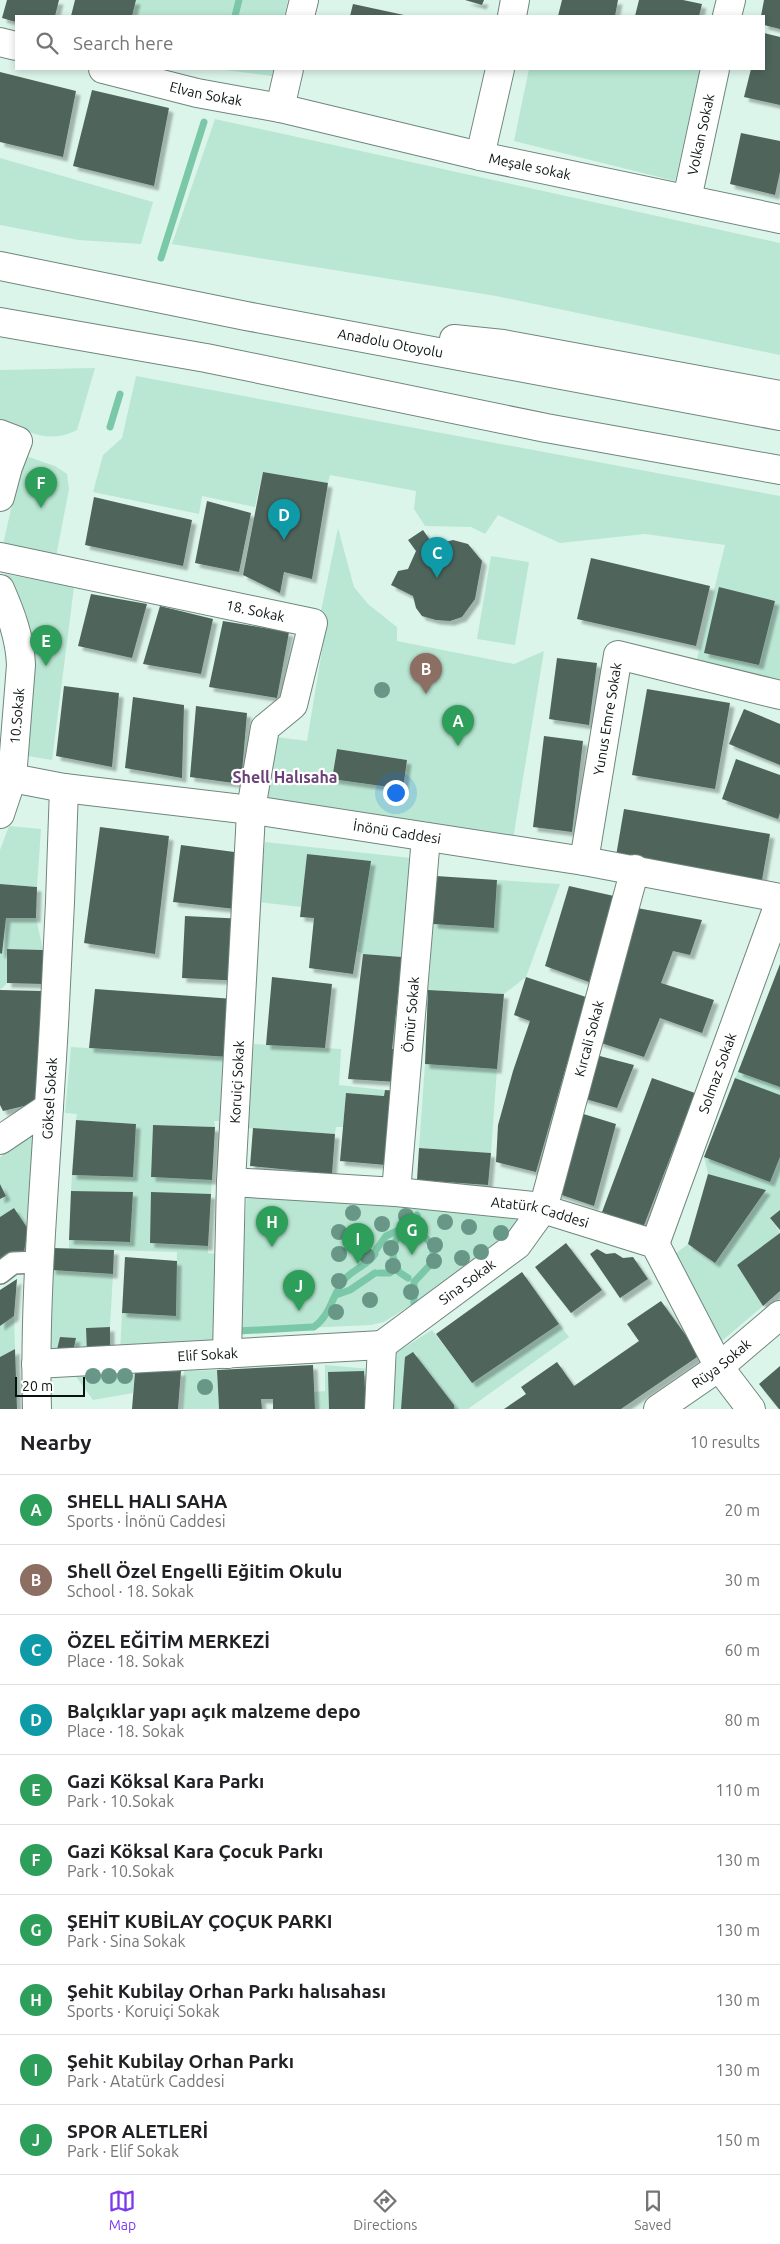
<!DOCTYPE html>
<meta charset="utf-8">
<style>
body{margin:0;font-family:Ubuntu,sans-serif;background:#f6f6f6;color:#202124}
.scale{position:absolute;left:15px;bottom:12px;width:70px;box-sizing:border-box;padding-left:5px;border:2px solid #0a120f;border-top:0;font-size:14px;line-height:18px;white-space:nowrap;color:#0a120f;-webkit-text-stroke:4px #fff;paint-order:stroke}
.you{position:absolute;left:395px;top:792px;width:18px;height:18px;margin:-12px;border:4px solid #fff;border-radius:50%;background:#1a73e8;box-shadow:0 0 0 8px #1a73e833}
.badge{display:grid;place-items:center;width:32px;height:32px;border-radius:50%;background:#7c3aed;color:#fff;font-size:16px;font-weight:700}
.pin{position:absolute;translate:-50% -41px;filter:drop-shadow(0 1px 2px #0008)}
.pin::after{content:'';position:absolute;top:26px;width:18px;height:15px;background:inherit;clip-path:polygon(0 0,100% 0,50% 100%)}
.list{margin:0;padding:0;list-style:none}
h2{display:flex;justify-content:space-between;align-items:center;height:65px;margin:0;padding:0 20px;font-size:21px}
h2 small{font-size:16px;font-weight:400;color:#757577}
.list li{display:grid;grid-template-columns:32px 1fr auto;gap:15px;align-items:center;box-sizing:border-box;height:70px;padding:0 20px;border-top:1px solid #e0e0e0}
.list b{display:block;font-size:19px;white-space:nowrap}
.list p{margin:0;font-size:16px;white-space:nowrap;color:#757577}
.list em{font-size:16px;font-style:normal;color:#757577}
.icon{flex:none;width:28px;height:28px;fill:none;stroke:currentColor;stroke-width:2;stroke-linecap:round;stroke-linejoin:round}
.map{position:relative;flex:none;width:780px;height:1409px;overflow:hidden}
.search{position:absolute;background:#fff;box-shadow:0 2px 8px #0003;left:15px;right:15px;top:15px;height:55px;display:flex;align-items:center;gap:12px;box-sizing:border-box;padding:0 18px;border-radius:0px;color:#757577;font-size:19px}
.sheet{height:765px;background:#fff}
nav{display:flex;justify-content:space-around;align-items:center;box-sizing:border-box;height:70px;border-top:1px solid #e0e0e0;background:#fff;font-size:14px;color:#757577}
nav a{display:grid;justify-items:center;gap:2px}
nav .on{color:#7c3aed}
.map>svg:first-child{display:block}
.green{fill:#bae7d3;fill-rule:evenodd}
.lines{fill:none;stroke-linecap:round;stroke-linejoin:round}
.stream{stroke:#7bc8a9;stroke-width:7}
.building{fill:#4f655b;filter:url(#shadow)}
.pedestrian-casing{stroke:#70867c;stroke-width:24}
.minor-casing{stroke:#70867c;stroke-width:30}
.tertiary-casing{stroke:#70867c;stroke-width:30}
.motorway-casing{stroke:#70867c;stroke-width:30}
.pedestrian{stroke:#fff;stroke-width:21}
.minor{stroke:#fff;stroke-width:28}
.tertiary{stroke:#fff;stroke-width:28}
.motorway{stroke:#fff;stroke-width:28}
.tree{fill:#689787}
.labels{text-anchor:middle;dominant-baseline:central;stroke-width:4.5;stroke-linejoin:round;paint-order:stroke}
.street-label{font-size:14px;fill:#0a120f;stroke:#fff}
.quarter-label{font-size:16px;font-weight:bold;fill:#6a4178;stroke:#fff}
</style>
<div class="map">
<svg width="780" height="1409" viewBox="0 0 780 1409">
<defs>
<filter id="shadow"><feDropShadow dx="4.5" dy="4.5" stdDeviation="1" flood-color="#0004"/></filter>
</defs>
<rect width="100%" height="100%" fill="#dcf5ea"/>
<path class="green" d="M136 0H288L284 16H132Z
M218 69H274L272 76Z
M529 69H700L675 181 514 141Z
M215 119 780 243V355L496 296 172 244Z
M0 158 153 202 141 244 78 240 0 225Z
M95 368 77 430C47 445 29 431 0 420V370Z
M136 376 780 496V686L696 663 725 545 645 534 560 543 498 515 485 534 471 527 425 526 414 509 416 491 330 475 328 483 263 472 255 507 202 496 199 514 93 492 103 455 122 438Z
M23 455 55 466 67 474 69 489 56 557 2 549Z
M338 528 354 587 368 604 397 627V641L514 664 544 651 513 839 266 801 277 737 307 741 327 620 320 616ZM337 749 407 760 403 789 332 779Z
M491 556 529 562 515 645 477 639Z
M5 574 74 587 52 760 28 756 27 635 3 580Z
M9 826 41 829 37 887 0 884V850Z
M265 842 411 858 402 957 363 954 357 951 370 861 307 854 301 907 258 902Z
M497 880 560 884 526 977 504 994 428 990 433 924 494 928Z
M6 918H36L43 950 8 949 7 983 0 990V953H2Z
M254 1044 341 1049 339 1085 385 1090 384 1096 346 1093 343 1127H336L335 1134 246 1128Z
M71 1047 229 1057 222 1121H214L215 1127 153 1125 151 1177 212 1180 211 1194 150 1243 208 1246V1253L216 1254 214 1345 120 1352 122 1313 176 1316 177 1252 69 1249V1240L130 1242 133 1192 71 1191 72 1175 133 1177 136 1124 76 1120 77 1114 65 1113Z
M425 1064 497 1069 491 1153 419 1148Z
M738 1072 780 1087V1095L735 1078Z
M34 1133 28 1229 14 1208 0 1217V1199L6 1195 0 1184V1157Z
M704 1157 770 1182 780 1157V1210L770 1218 780 1233 737 1265 763 1306 717 1345 671 1257 688 1244 715 1263 766 1190 708 1174Z
M247 1193 518 1213 516 1226 510 1236 449 1281 384 1322 371 1325 238 1331Z
M51 1270 113 1274 110 1327 86 1328 87 1355 53 1354 47 1346Z
M14 1316 15 1349 0 1357V1326Z
M559 1324 569 1337 468 1409H392L397 1352 432 1330 472 1383Z
M325 1365 370 1369V1409H315L314 1392 325 1391Z
M217 1370 219 1409H182L184 1371Z
M135 1372 133 1393 93 1400 74 1374Z"/>
<g class="lines">
<path class="stream" d="M235 16 239 0
M161 258 204 122
M110 427 120 394
M419 1230 432 1245 433 1253
M376 1250 386 1236 401 1229 417 1215
M393 1256 394 1245 401 1229
M393 1257 399 1272 408 1278
M379 1273H390L397 1268
M336 1295 350 1290 375 1273
M414 1303V1282L430 1265 433 1255
M314 1327C331 1315 332 1295 344 1280 353 1269 367 1266 375 1254
M238 1331 312 1327"/>
</g>
<path class="building" d="M7 0H59L55 16H16V22L2 18Z
M75 0H136L132 16H71Z
M465 0H484L482 5Z
M562 0H618L615 16H558Z
M639 0H683L702 4 699 16H635Z
M764 0H780V29L764 25V16H761Z
M353 4 404 15V16H350Z
M764 33 780 37V105L744 97 751 69H764Z
M0 72 76 91 63 157 0 142Z
M92 90 169 108 154 186 73 166Z
M741 133 780 141V172L775 195 730 184Z
M263 472 328 483 312 579 284 572 280 593 243 575Z
M94 497 192 520 183 566 85 545Z
M207 501 251 513 239 572 195 563Z
M423 530 430 540 441 543 453 540 468 544 482 561 475 599 462 617 450 621 436 620 422 616 416 608 413 596 391 585 398 571 408 569 416 551 408 540Z
M591 558 710 586 696 646 577 619Z
M719 587 775 601 759 665 704 653Z
M91 594 147 604 132 658 78 646Z
M160 606 213 619 201 674 143 664Z
M223 621 289 632 277 698 209 687Z
M557 658 597 663 589 725 549 719Z
M64 686 119 693 112 767 56 756Z
M647 689 730 703 715 789 632 775Z
M133 697 184 705 182 778 125 768Z
M196 706 247 713 241 784 190 777Z
M744 709 780 724V765L729 744Z
M544 736 583 741 572 832 533 827Z
M337 749 407 760 403 789 332 779Z
M736 759 780 775V813L778 819 722 799Z
M624 809 770 834 762 880 616 856Z
M100 827 169 836 155 954 84 943Z
M181 845 242 853 235 909 173 902Z
M307 854 371 861 353 974 309 968 314 918 300 917Z
M436 876 497 880 494 928 433 924Z
M0 884 37 887 36 918H6L2 954 0 953Z
M569 886 614 896 589 982 545 966Z
M637 908 702 920 690 955 673 951 661 983 714 1000 702 1033 660 1018 644 1057 598 1042Z
M185 916 245 919 242 981 182 978Z
M7 949 43 950V984L7 983Z
M363 954 402 957 392 1049H400L397 1082 348 1079Z
M780 964V1087L738 1072Z
M272 977 332 984 325 1048 266 1045Z
M526 977 586 997 536 1172 496 1162 498 1125 513 1071 530 1021 514 1015Z
M95 989 234 999 229 1057 89 1048Z
M0 990 43 991V1094L28 1105 3 1111 0 1105Z
M428 990 504 994 497 1069 425 1064Z
M596 1055 634 1065 617 1108 582 1098Z
M652 1078 695 1093 643 1228 602 1212Z
M735 1078 780 1095V1157L770 1182 704 1157Z
M385 1090 399 1091 386 1165 340 1161 346 1093 384 1096Z
M577 1112 616 1124 594 1206 556 1193Z
M76 1120 136 1124 133 1177 72 1175Z
M153 1125 215 1127 212 1180 151 1177Z
M253 1128 335 1134 332 1174 250 1166Z
M419 1148 491 1153 488 1185 417 1180Z
M708 1174 766 1190 715 1263 688 1244Z
M0 1184 6 1196 0 1199Z
M71 1191 133 1192 130 1242 69 1240Z
M151 1192 211 1194 208 1246 150 1243Z
M14 1208 28 1229 24 1252 0 1273V1217Z
M780 1210V1230L770 1218Z
M780 1233V1291L763 1306 737 1265Z
M566 1243 602 1290 571 1313 535 1267Z
M53 1248 114 1250 113 1274 51 1270Z
M597 1249 606 1254 615 1253 623 1258 633 1257 648 1279 620 1298 590 1254Z
M125 1257 177 1261 176 1316 122 1313Z
M522 1272 559 1324 472 1383 436 1334Z
M17 1279 14 1316 0 1326V1290Z
M661 1301 700 1355 621 1409H504L526 1394 521 1387 557 1362 574 1386 639 1341 627 1324Z
M110 1327V1353L87 1355 86 1328Z
M60 1337 76 1338 72 1356 56 1354Z
M15 1349 17 1409H0V1357Z
M413 1352 454 1405V1409H401L405 1357Z
M313 1365 315 1409H273V1399H261L262 1409H219L217 1370Z
M780 1366V1409H779L759 1384Z
M181 1371 178 1409H132L135 1372Z
M364 1371 366 1409H329L328 1372Z"/>
<g class="lines">
<g class="pedestrian-casing">
<path id="pedestrian" d="M0 1273 13 1263 38 1262"/>
</g>
<g class="minor-casing">
<g id="minor">
<path d="M300 16 304 0"/>
<path d="M512 16 515 0"/>
<path d="M727 16 731 0"/>
<path d="M280 108 289 69"/>
<path d="M480 156 500 69"/>
<path id="s1" d="M687 199 715 69"/>
<path d="M0 434 18 441 8 467 0 497"/>
<path id="s2" d="M0 557 313 623 293 705 265 728 251 809 250 832 231 1182 227 1354"/>
<path d="M0 589C11 614 20 638 21 665L12 778 0 814"/>
<path id="s3" d="M12 778 64 788 260 811 584 861 780 898"/>
<path id="s4" d="M584 861 618 655 780 695"/>
<path d="M0 1140 49 1107"/>
<path id="s5" d="M231 1182 396 1192 533 1206 655 1244 719 1367 751 1409"/>
<path id="s6" d="M396 1192 426 837"/>
<path id="s7" d="M655 1244 780 901"/>
<path id="s8" d="M382 1345 517 1245 543 1209 635 869"/>
<path id="s9" d="M36 1364 382 1345"/>
<path id="s10" d="M37 1409C34 1308 43 1207 49 1106 56 1000 61 894 64 788"/>
<path d="M379 1409 382 1345"/>
<path id="s11" d="M658 1409 719 1367 780 1315"/>
</g>
</g>
<g class="tertiary-casing">
<g id="tertiary">
<path d="M0 42 16 46"/>
<path id="s12" d="M103 69 197 93 280 108 480 156 780 219"/>
</g>
</g>
<g class="motorway-casing">
<g id="motorway">
<path id="s13" d="M0 266 246 316 780 416"/>
<path d="M0 322 206 358 546 428 780 470"/>
<path d="M454 339 503 344 780 395"/>
</g>
</g>
<use href="#pedestrian" class="pedestrian"/>
<use href="#minor" class="minor"/>
<use href="#tertiary" class="tertiary"/>
<use href="#motorway" class="motorway"/>
</g>
<g class="tree">
<circle cx="382" cy="690" r="8"/>
<circle cx="353" cy="1213" r="8"/>
<circle cx="406" cy="1216" r="8"/>
<circle cx="445" cy="1222" r="8"/>
<circle cx="382" cy="1224" r="8"/>
<circle cx="469" cy="1227" r="8"/>
<circle cx="339" cy="1232" r="8"/>
<circle cx="355" cy="1232" r="8"/>
<circle cx="501" cy="1233" r="8"/>
<circle cx="435" cy="1245" r="8"/>
<circle cx="391" cy="1248" r="8"/>
<circle cx="481" cy="1252" r="8"/>
<circle cx="339" cy="1254" r="8"/>
<circle cx="367" cy="1256" r="8"/>
<circle cx="462" cy="1258" r="8"/>
<circle cx="434" cy="1261" r="8"/>
<circle cx="393" cy="1266" r="8"/>
<circle cx="339" cy="1281" r="8"/>
<circle cx="411" cy="1292" r="8"/>
<circle cx="370" cy="1300" r="8"/>
<circle cx="336" cy="1312" r="8"/>
<circle cx="93" cy="1376" r="8"/>
<circle cx="109" cy="1376" r="8"/>
<circle cx="125" cy="1376" r="8"/>
<circle cx="205" cy="1387" r="8"/>
</g>
<g class="labels">
<g class="street-label">
<text stroke="none"><textPath href="#s12" startOffset="106">Elvan Sokak</textPath></text>
<text stroke="none"><textPath href="#s1" startOffset="66">Volkan Sokak</textPath></text>
<text stroke="none"><textPath href="#s12" startOffset="438">Meşale sokak</textPath></text>
<text stroke="none"><textPath href="#s13" startOffset="398">Anadolu Otoyolu</textPath></text>
<text stroke="none"><textPath href="#s2" startOffset="261">18. Sokak</textPath></text>
<text transform="translate(17 716) rotate(-85)">10.Sokak</text>
<text stroke="none"><textPath href="#s4" startOffset="144">Yunus Emre Sokak</textPath></text>
<text stroke="none"><textPath href="#s3" startOffset="389">İnönü Caddesi</textPath></text>
<text stroke="none"><textPath href="#s6" startOffset="178">Ömür Sokak</textPath></text>
<text stroke="none"><textPath href="#s8" startOffset="389">Kırcali Sokak</textPath></text>
<text stroke="none"><textPath href="#s7" startOffset="182">Solmaz Sokak</textPath></text>
<text transform="translate(237 1082) rotate(-87)">Koruiçi Sokak</text>
<text stroke="none"><textPath href="#s10" startOffset="311">Göksel Sokak</textPath></text>
<text stroke="none"><textPath href="#s5" startOffset="311">Atatürk Caddesi</textPath></text>
<text stroke="none"><textPath href="#s8" startOffset="106">Sina Sokak</textPath></text>
<text stroke="none"><textPath href="#s9" startOffset="172">Elif Sokak</textPath></text>
<text stroke="none"><textPath href="#s11" startOffset="78">Rüya Sokak</textPath></text>
</g>
<g class="quarter-label">
<text x="285" y="777">Shell Halısaha</text>
</g>
</g>
</svg>
<div class="scale">20 m</div>
<div class="you"></div>
<div class="pin badge" style="left:458px;top:746px;background:#2e9e5b">A</div>
<div class="pin badge" style="left:426px;top:694px;background:#8d6e63">B</div>
<div class="pin badge" style="left:437px;top:578px;background:#0f9aa8">C</div>
<div class="pin badge" style="left:284px;top:540px;background:#0f9aa8">D</div>
<div class="pin badge" style="left:46px;top:666px;background:#2e9e5b">E</div>
<div class="pin badge" style="left:41px;top:508px;background:#2e9e5b">F</div>
<div class="pin badge" style="left:412px;top:1255px;background:#2e9e5b">G</div>
<div class="pin badge" style="left:272px;top:1247px;background:#2e9e5b">H</div>
<div class="pin badge" style="left:358px;top:1264px;background:#2e9e5b">I</div>
<div class="pin badge" style="left:299px;top:1311px;background:#2e9e5b">J</div>
<div class="search"><svg class="icon" aria-label="search" viewBox="0 0 24 24"><circle cx="10" cy="10" r="6"/><path d="M15 15l6 6"/></svg>Search here</div>
</div>
<section class="sheet">
<h2>Nearby<small>10 results</small></h2>
<ul class="list">
<li><span class="badge" style="background:#2e9e5b">A</span><div><b>SHELL HALI SAHA</b><p>Sports · İnönü Caddesi</p></div><em>20 m</em></li>
<li><span class="badge" style="background:#8d6e63">B</span><div><b>Shell Özel Engelli Eğitim Okulu</b><p>School · 18. Sokak</p></div><em>30 m</em></li>
<li><span class="badge" style="background:#0f9aa8">C</span><div><b>ÖZEL EĞİTİM MERKEZİ</b><p>Place · 18. Sokak</p></div><em>60 m</em></li>
<li><span class="badge" style="background:#0f9aa8">D</span><div><b>Balçıklar yapı açık malzeme depo</b><p>Place · 18. Sokak</p></div><em>80 m</em></li>
<li><span class="badge" style="background:#2e9e5b">E</span><div><b>Gazi Köksal Kara Parkı</b><p>Park · 10.Sokak</p></div><em>110 m</em></li>
<li><span class="badge" style="background:#2e9e5b">F</span><div><b>Gazi Köksal Kara Çocuk Parkı</b><p>Park · 10.Sokak</p></div><em>130 m</em></li>
<li><span class="badge" style="background:#2e9e5b">G</span><div><b>ŞEHİT KUBİLAY ÇOÇUK PARKI</b><p>Park · Sina Sokak</p></div><em>130 m</em></li>
<li><span class="badge" style="background:#2e9e5b">H</span><div><b>Şehit Kubilay Orhan Parkı halısahası</b><p>Sports · Koruiçi Sokak</p></div><em>130 m</em></li>
<li><span class="badge" style="background:#2e9e5b">I</span><div><b>Şehit Kubilay Orhan Parkı</b><p>Park · Atatürk Caddesi</p></div><em>130 m</em></li>
<li><span class="badge" style="background:#2e9e5b">J</span><div><b>SPOR ALETLERİ</b><p>Park · Elif Sokak</p></div><em>150 m</em></li>
</ul>
</section>
<nav>
<a class="on"><svg class="icon" aria-label="map" viewBox="0 0 24 24"><path d="M3 6l6-2 6 2 6-2v14l-6 2-6-2-6 2zM9 4v14M15 6v14"/></svg>Map</a>
<a><svg class="icon" aria-label="directions" viewBox="0 0 24 24"><path d="M12 3l9 9-9 9-9-9zM9 14v-3h6M13 9l2 2-2 2"/></svg>Directions</a>
<a><svg class="icon" aria-label="saved" viewBox="0 0 24 24"><path d="M7 4h10v16l-5-4-5 4z"/></svg>Saved</a>
</nav>
